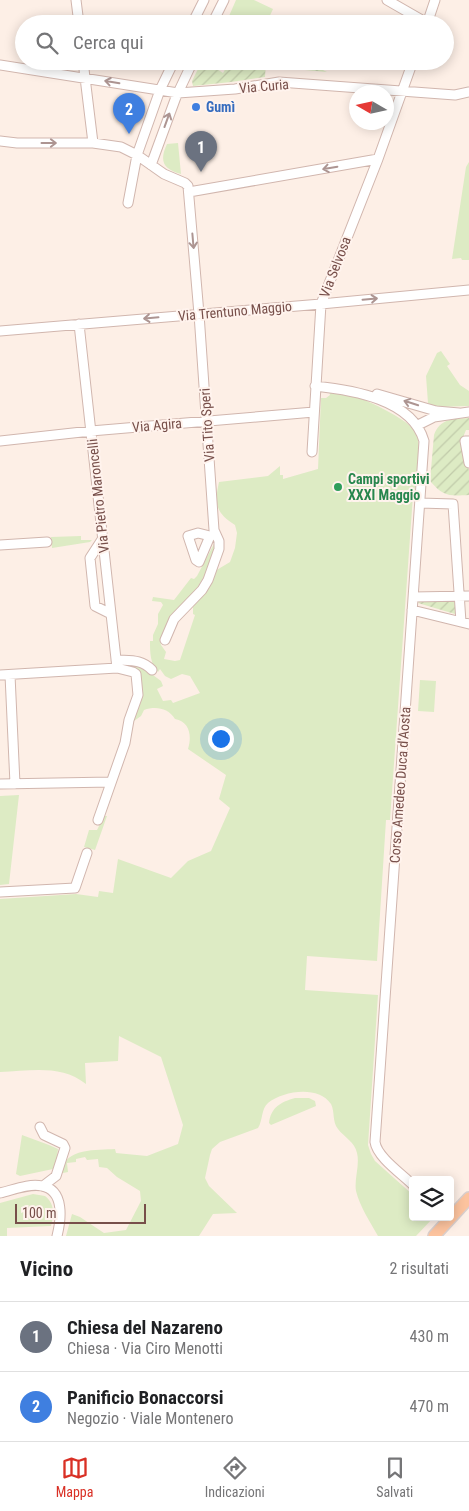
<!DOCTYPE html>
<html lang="it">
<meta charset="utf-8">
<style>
body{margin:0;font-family:"Roboto Condensed",sans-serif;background:#f6f6f6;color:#202124}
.controls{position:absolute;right:15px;bottom:15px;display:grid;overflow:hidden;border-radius:5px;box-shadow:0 2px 12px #0003}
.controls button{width:45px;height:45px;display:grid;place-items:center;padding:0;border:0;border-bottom:1px solid #e0e0e0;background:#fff;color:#202124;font:25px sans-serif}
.compass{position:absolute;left:349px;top:85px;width:45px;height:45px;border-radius:50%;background:#fff;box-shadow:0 2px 12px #0003;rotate:279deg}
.scale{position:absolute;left:15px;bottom:12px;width:131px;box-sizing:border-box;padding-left:5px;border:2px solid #774f4a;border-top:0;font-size:14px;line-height:18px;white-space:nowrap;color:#774f4a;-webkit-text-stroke:4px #fff3ed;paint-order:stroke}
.you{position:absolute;left:220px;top:738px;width:18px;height:18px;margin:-12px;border:4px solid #fff;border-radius:50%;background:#1a73e8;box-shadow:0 0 0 8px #1a73e833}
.badge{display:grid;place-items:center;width:32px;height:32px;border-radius:50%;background:#d93025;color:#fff;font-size:16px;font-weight:700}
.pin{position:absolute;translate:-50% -41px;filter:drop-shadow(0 1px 2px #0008)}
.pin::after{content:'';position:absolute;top:26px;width:18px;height:15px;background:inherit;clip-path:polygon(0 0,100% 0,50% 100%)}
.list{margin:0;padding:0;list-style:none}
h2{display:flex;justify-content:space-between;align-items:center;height:65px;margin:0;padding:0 20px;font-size:21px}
h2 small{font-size:16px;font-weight:400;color:#757577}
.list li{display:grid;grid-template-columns:32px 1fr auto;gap:15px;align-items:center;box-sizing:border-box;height:70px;padding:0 20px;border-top:1px solid #e0e0e0}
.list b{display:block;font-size:19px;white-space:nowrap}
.list p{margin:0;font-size:16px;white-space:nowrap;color:#757577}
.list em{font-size:16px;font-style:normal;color:#757577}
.icon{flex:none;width:28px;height:28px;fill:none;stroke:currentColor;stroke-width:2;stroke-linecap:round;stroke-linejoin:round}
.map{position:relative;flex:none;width:469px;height:1236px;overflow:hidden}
.search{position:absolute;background:#fff;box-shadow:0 2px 12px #0003;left:15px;right:15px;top:15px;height:55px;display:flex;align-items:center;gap:12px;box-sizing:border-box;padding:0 18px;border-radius:28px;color:#757577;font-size:19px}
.sheet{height:205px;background:#fff}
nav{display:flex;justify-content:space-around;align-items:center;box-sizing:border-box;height:70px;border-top:1px solid #e0e0e0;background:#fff;font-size:14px;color:#757577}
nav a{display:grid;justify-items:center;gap:2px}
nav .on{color:#d93025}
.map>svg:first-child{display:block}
.grass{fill:#ddebc4}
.garden{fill:url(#garden-furrows)}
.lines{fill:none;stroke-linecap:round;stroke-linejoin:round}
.minor-casing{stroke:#d1b6ae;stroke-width:11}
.major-casing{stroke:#d9cecc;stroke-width:14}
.minor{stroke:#fff;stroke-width:9}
.major{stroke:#fcc39e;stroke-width:11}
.oneway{stroke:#ad9592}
.shop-dot{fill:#3f7fe0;stroke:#fff3ed;stroke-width:2}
.leisure-dot{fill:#2e9e5b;stroke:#fff3ed;stroke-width:2}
.labels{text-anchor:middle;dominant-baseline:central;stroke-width:4;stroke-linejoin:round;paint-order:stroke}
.street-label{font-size:14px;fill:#774f4a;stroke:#fff3ed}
.shop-label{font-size:14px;font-weight:bold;fill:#366cbe;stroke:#fff3ed;text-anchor:start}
.leisure-label{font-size:14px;font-weight:bold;fill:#27864d;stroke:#fff3ed;text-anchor:start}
</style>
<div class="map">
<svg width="469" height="1236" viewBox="0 0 469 1236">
<defs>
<pattern id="garden-furrows" width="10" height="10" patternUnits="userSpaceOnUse" patternTransform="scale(1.25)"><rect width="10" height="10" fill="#ddebc4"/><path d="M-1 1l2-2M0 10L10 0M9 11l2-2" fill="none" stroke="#c1cbaa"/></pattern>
</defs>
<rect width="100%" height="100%" fill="#fdefe6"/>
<path class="grass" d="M236 0H254L273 9 266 24 226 23Z
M178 143 181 174C163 169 159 161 167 144Z
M469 162V260H462L461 258 452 259 466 167Z
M441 351 450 364 447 366 460 385 469 391V406L435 407 428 403 426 376 437 353Z
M329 391C334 392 340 392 345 393 361 397 410 419 417 434 421 444 417 485 413 495L390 820H386L377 961 307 956 305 990 378 995 368 1145 371 1154 375 1161 413 1195V1217H434L416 1236H378C370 1222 360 1207 356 1191 354 1179 360 1165 357 1153 355 1142 344 1137 338 1129 332 1122 335 1112 331 1104 318 1085 283 1091 268 1103 261 1109 263 1120 258 1128L220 1142 212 1149 210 1155 205 1178 209 1186 237 1213 213 1214 199 1236H66L72 1214 80 1217 104 1233 126 1230 141 1201 140 1191 117 1177 107 1168 99 1167 98 1159 87 1160 85 1157 76 1159V1162L67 1163 68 1172 63 1173C61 1148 98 1150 115 1149L116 1153 147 1156 178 1144 183 1125 161 1057 119 1036 118 1061 85 1063 86 1084C61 1064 30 1071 0 1072V899L76 894 98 897 99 891 113 893 118 859 171 878 188 861 211 851 230 808 219 799 226 775 188 749C192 736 190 722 175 719 168 708 156 706 144 710L141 716 134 721 132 720C138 705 148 685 137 670L124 664 137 663 161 681 163 686 157 689 163 701 171 700 173 703 200 693 190 676 182 674 171 679 165 676 160 669 158 672C150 663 150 653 150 641H153V635L158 624V614L163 605 161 602 152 601 153 597 174 600 191 578 194 579 197 576 215 542C219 564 175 620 162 640H160L161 645 166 652 164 659 175 661 180 660 195 615 193 614V607L205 592 215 571 230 562 235 548 237 533 235 525C216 513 214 504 219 482L268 476 280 466V475H283V479L318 469 321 398H326L330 395Z
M81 536V540H92L90 542 52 548 51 537Z
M420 680 436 681 434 712 418 711Z
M19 795 9 884 0 885V796Z
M104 816H107L95 850 84 847 89 830H97Z
M295 1098H309L315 1101 316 1106 271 1125 269 1123C271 1107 281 1102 295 1098Z
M22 1135 49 1145 58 1149 56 1166 53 1169 20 1176 16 1174Z
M33 1194 45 1196C55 1204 54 1214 51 1226L7 1228V1236H0V1203Z"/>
<path class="garden" d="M202 61H222L217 69 223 73 230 61H266L265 77 231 82 193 86 192 81Z
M294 61H304L327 72 294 69Z
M469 418V430H466C458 447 463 454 469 470 469 477 469 488 469 495 449 496 444 497 430 481L434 435C440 418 454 419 469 418Z
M455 601V614L418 603 419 602Z"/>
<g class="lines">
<g class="minor-casing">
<path id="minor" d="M76 0 79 24
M387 0 427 23
M192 24 204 0
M212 24 224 0
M427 24 435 0
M83 61 93 143
M0 65 178 93 235 89 279 82 455 95 469 92
M0 141 17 143H93L121 147 137 155 164 174 185 183 188 186 199 314 214 530 219 541V549L208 580 202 590 174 619 165 640
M151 165 176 97 193 61
M189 192 378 159
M128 203 137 155 160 90 174 61
M79 324 117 668
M0 331 321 304 469 290
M315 386C352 390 412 399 424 441L375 1142C377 1157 402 1174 413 1185
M377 394 436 411 459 413
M418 425 434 417 469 412
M0 441 91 431 314 412
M469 441H465L469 463
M312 452 321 304 378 159 413 61
M420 503 453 504 461 622
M210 536 199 562 196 560 188 536 198 533 210 536 215 533
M103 538 90 558 95 606 111 614
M0 545 47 542
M413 597 469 596
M412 610 469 624
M116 660C131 661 141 659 152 670
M0 675 117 668 133 672 136 674 138 695 129 720 125 743 98 820
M10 675 15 784
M0 784 111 782
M0 892 75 888 87 853
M40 1127 44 1135 63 1144 65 1148 56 1176 43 1186
M0 1193C13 1190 29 1183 42 1186 65 1190 61 1220 57 1236"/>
</g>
<g class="major-casing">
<path id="major" d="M434 1236 469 1198"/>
</g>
<use href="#minor" class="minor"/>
<use href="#major" class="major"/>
</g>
<defs><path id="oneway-shaft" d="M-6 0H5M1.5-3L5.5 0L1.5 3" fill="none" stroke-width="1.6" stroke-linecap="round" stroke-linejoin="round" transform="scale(1.25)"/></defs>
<g class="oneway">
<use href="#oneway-shaft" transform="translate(112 82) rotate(-171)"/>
<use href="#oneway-shaft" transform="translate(167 120) rotate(-70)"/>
<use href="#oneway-shaft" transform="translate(49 143)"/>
<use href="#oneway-shaft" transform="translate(330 168) rotate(170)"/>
<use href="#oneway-shaft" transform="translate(193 241) rotate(85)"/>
<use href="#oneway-shaft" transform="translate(370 299) rotate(-5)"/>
<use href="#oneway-shaft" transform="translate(151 318) rotate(175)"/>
<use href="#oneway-shaft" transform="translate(411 403) rotate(-162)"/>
</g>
<circle class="shop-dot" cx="196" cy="107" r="5"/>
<circle class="leisure-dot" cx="338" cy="487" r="5"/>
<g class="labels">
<g class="street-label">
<text transform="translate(264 86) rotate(-5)">Via Curia</text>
<text transform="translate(335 267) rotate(-69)">Via Selvosa</text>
<text transform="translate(235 311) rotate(-5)">Via Trentuno Maggio</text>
<text transform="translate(157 425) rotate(-5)">Via Agira</text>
<text transform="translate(207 425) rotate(-94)">Via Tito Speri</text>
<text transform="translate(98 496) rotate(-96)">Via Pietro Maroncelli</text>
<text transform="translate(400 785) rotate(-86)">Corso Amedeo Duca d'Aosta</text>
</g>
<g class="shop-label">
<text x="206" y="107">Gumì</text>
</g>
<g class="leisure-label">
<text x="348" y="479">Campi sportivi<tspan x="348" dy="16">XXXI Maggio</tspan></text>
</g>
</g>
</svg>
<div class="controls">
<button><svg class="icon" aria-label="layers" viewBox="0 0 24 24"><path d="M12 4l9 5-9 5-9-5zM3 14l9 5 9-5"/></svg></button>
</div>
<svg class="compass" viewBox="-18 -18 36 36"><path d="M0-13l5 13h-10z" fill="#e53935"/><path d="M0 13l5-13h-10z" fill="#757577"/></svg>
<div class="scale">100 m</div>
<div class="you"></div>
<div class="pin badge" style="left:201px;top:172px;background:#6b7280">1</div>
<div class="pin badge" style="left:129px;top:134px;background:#3f7fe0">2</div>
<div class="search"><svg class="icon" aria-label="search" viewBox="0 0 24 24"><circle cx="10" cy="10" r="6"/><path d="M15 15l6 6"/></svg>Cerca qui</div>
</div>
<section class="sheet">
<h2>Vicino<small>2 risultati</small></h2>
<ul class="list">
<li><span class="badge" style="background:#6b7280">1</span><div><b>Chiesa del Nazareno</b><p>Chiesa · Via Ciro Menotti</p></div><em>430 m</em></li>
<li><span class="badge" style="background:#3f7fe0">2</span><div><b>Panificio Bonaccorsi</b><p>Negozio · Viale Montenero</p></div><em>470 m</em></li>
</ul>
</section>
<nav>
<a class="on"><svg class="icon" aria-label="map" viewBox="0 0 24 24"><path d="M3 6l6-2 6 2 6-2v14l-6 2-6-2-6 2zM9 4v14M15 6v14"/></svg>Mappa</a>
<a><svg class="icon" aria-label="directions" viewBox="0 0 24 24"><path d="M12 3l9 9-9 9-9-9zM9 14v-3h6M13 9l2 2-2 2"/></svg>Indicazioni</a>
<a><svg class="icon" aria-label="saved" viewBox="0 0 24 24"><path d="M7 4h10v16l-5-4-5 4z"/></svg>Salvati</a>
</nav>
